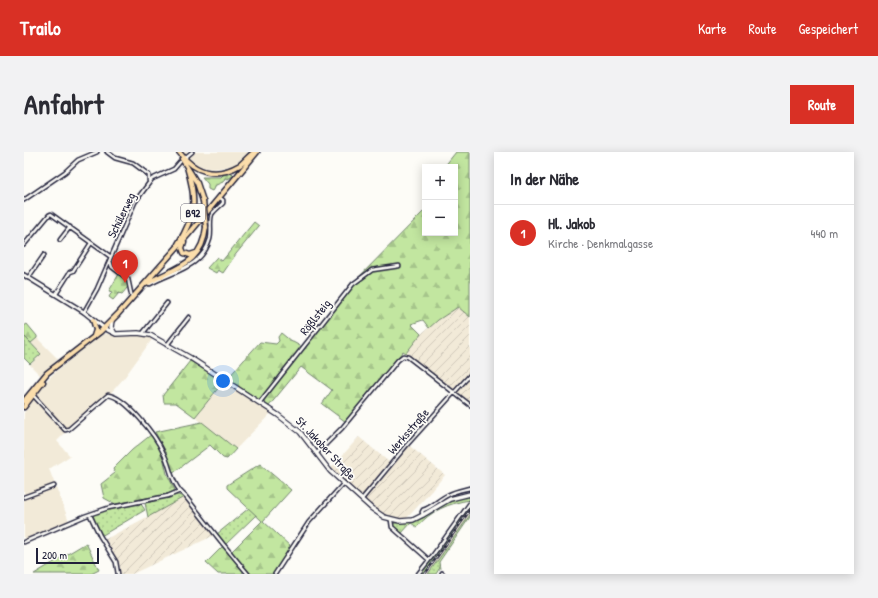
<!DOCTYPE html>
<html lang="de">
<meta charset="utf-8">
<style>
body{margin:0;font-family:"Patrick Hand",sans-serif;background:#f2f2f3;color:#2b2b33}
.controls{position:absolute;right:12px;top:12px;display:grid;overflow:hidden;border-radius:0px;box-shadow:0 2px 10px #0003}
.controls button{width:36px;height:36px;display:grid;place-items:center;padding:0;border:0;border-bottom:1px solid #e1e1e2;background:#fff;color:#2b2b33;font:20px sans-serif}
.scale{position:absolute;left:12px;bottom:10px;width:63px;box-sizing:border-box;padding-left:4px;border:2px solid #22223b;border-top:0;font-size:11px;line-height:14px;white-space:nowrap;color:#22223b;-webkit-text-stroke:3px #fdfcf7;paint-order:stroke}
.you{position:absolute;left:199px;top:229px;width:14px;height:14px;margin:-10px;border:3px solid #fff;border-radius:50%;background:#1a73e8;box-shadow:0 0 0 6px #1a73e833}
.badge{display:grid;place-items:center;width:26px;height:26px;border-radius:50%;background:#d93025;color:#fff;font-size:13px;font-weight:700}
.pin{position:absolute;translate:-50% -33px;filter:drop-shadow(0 1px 2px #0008)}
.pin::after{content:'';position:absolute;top:21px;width:14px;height:12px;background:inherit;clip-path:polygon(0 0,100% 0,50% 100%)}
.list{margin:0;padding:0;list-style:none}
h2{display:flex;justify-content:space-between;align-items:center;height:52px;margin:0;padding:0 16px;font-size:17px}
h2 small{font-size:13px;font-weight:400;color:#7c7c81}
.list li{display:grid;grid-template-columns:26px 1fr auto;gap:12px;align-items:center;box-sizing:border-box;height:56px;padding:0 16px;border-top:1px solid #e1e1e2}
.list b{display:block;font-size:15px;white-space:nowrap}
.list p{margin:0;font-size:13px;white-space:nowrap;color:#7c7c81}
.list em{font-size:13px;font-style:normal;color:#7c7c81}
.map{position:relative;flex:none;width:446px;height:422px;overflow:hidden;border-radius:0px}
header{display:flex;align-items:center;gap:24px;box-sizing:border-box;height:56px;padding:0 20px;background:#d93025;color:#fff}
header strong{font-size:19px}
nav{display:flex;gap:22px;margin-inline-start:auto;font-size:14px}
.intro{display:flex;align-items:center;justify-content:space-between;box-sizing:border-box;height:96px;padding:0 24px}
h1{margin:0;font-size:28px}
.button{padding:10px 18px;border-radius:0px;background:#d93025;color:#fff;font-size:14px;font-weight:700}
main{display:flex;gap:24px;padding:0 24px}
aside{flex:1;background:#fff;border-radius:0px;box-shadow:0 2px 10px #0003}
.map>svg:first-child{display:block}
.built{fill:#f2ead8}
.industrial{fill:url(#industrial-furrows)}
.grass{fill:url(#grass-dots);stroke:#72846e}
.forest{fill:url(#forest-firs);stroke:#72846e}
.cemetery{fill:url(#cemetery-stones);stroke:#72846e}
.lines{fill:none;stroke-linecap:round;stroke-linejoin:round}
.minor-casing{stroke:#22223b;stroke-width:5.5}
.tertiary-casing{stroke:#22223b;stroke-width:6}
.secondary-casing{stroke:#22223b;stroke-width:6}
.primary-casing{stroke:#22223b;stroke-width:7}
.minor{stroke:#fdfcf7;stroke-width:2.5}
.tertiary{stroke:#fdfcf7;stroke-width:3}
.secondary{stroke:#fdfcf7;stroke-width:3.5}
.primary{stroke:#fbddab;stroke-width:4}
.rail-casing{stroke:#22223b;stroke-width:2.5}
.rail{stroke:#fdfcf7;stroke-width:1;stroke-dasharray:3;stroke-linecap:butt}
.primary-bridge-casing{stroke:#22223b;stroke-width:7;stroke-linecap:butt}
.primary-bridge{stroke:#fbddab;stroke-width:4}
.labels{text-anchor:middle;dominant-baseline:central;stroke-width:3.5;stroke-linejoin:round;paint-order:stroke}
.shield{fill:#fdfcf7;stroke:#646373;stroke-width:1}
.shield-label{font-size:11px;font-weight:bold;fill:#22223b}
.street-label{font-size:12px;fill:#22223b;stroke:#fdfcf7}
</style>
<header>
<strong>Trailo</strong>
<nav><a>Karte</a><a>Route</a><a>Gespeichert</a></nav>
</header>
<div class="intro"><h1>Anfahrt</h1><a class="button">Route</a></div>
<main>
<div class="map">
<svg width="446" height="422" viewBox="0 0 446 422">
<defs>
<pattern id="industrial-furrows" width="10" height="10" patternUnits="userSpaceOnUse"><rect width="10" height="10" fill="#f2ead8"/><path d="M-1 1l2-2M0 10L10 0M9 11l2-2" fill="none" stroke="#cfc8ba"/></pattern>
<pattern id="grass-dots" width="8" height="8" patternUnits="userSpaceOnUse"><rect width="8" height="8" fill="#c2e6a0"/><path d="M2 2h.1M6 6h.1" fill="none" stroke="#a6c58b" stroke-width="1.8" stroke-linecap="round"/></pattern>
<pattern id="forest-firs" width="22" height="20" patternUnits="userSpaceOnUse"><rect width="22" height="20" fill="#c2e6a0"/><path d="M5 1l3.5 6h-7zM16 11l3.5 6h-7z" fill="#a6c58b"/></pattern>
<pattern id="cemetery-stones" width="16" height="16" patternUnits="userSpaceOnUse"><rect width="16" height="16" fill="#c2e6a0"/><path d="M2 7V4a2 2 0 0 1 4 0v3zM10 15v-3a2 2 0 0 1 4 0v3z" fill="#a6c58b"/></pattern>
</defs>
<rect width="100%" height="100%" fill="#fdfcf7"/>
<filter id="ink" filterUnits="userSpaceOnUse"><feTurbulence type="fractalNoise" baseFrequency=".025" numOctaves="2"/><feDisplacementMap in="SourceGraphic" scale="8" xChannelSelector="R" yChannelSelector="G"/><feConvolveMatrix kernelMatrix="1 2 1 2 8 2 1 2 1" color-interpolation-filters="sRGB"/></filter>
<g filter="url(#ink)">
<path class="built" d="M157 0H227L209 14 188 17 175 15 163 8Z
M78 181 95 184 113 182 129 186 100 226 86 242 85 241 44 276H41L11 243 12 241 28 223Z
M13 186 34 207 17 224 6 213 17 202 7 191Z
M200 229 248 260 212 297 171 265Z
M10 245 42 280 33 289 46 304 25 317 45 369 0 388V261Z
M446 356V363L405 420 404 422H400Z"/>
<path class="industrial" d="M434 155 446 165V251L382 201 397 182 414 168Z
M335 285 365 310 382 291 421 323 395 353 382 367 365 365 357 361 336 343 307 316Z
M160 345 191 383 108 422H96V415L94 409 80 388Z"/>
<path class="grass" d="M0 184 17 202 6 212 0 206Z
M154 343 160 345 124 365 121 351Z
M446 345V348C425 351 406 359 393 375L387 371 377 382 369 374 370 371C404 374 415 347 446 345Z
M117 352 121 358 77 384 68 365C74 355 106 353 117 352Z
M446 352V357L400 422H395Z
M225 356 232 363 201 393 193 382Z
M446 363V365L415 410 416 417H415L412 422H404Z"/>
<path class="forest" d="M432 0H446V165L434 155 414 168 405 176 399 168 387 172 397 182 382 201 379 199 322 270 298 252 308 238 277 215 245 254 203 227 236 190 252 192 255 189 254 185 257 181 268 190H269L278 195 326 134 401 58V81H431V15H420Z
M208 21 210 23 204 27 201 26 199 30 192 33 188 39 184 37V32L178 25H197L199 23Z
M230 70 235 74 212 102 199 121 194 118 192 121 183 116 193 105 198 109Z
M3 172 13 184V186L7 191 0 184V174Z
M166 209 200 229 171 265 152 251H140L139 243Z
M178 270 212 297 203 307 199 306 186 293 148 322 142 300 131 280Z
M128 282 138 301 143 322 151 338 144 342 91 352 80 346 77 332 91 321 89 317 108 298Z
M236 312 267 338 239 369 267 395 249 422H227L207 400 238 369 203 336V333Z
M62 391 75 418 67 422H10Z
M199 394 220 419 217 422H194L182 411Z"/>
<path class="cemetery" d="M95 122C107 129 107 132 98 142L95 141 89 148 85 145 88 140 85 139Z"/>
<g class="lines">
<g class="minor-casing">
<path id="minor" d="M83 0 91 6 109 11 125 23V29
M162 5 168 0
M0 48 41 20 54 8 73 0
M36 88 46 75
M0 93 25 63 27 62 87 105
M86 109 88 115 104 127 108 146
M4 126 20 103
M124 131 126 132C149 119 178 116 186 87 188 79 185 69 188 62 191 58 195 55 199 51V48L196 46
M32 142 46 120 49 119 67 91
M60 160 73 137 111 50 128 27 150 17 156 10
M119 181 143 151
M143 193 165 165
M8 242 41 278 45 277 84 243C102 245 132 284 139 300 147 314 145 325 156 339
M236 250 329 132 348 118 375 114
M293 301 318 276 374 208 379 204 384 205 446 253
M0 345 30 334
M338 347 382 294 446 223
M66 363 76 384 92 410 94 422
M399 363 398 360 399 358C409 355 415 347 424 343 431 339 438 338 446 336
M367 368 368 375 405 408
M0 390 61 364 84 356 144 344 156 339 162 345 199 392 224 422
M418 421 419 422
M251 422 285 370 320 331
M394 422 409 403 446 351"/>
</g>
<g class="tertiary-casing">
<path id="tertiary" d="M0 123 60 160 80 176"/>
</g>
<g class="secondary-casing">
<path id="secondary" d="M88 168 87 175 90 180
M80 176 92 182 114 181 126 183 165 205 254 263 276 280 306 319 347 356 360 365 376 369 389 368 399 363 426 347 446 342"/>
</g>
<g class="primary-casing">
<path id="primary" d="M155 0C171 21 192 27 216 13 221 9 225 4 230 0
M158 7 173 31 179 49
M160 90 158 96 160 101 166 103 172 101
M154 92C172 63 173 48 163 15
M122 132C150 115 178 114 182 75
M69 168 72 178 70 184
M0 249 23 221 76 180 94 162 164 83 233 0
M0 255 19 230"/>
</g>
<use href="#minor" class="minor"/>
<use href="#tertiary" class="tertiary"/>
<use href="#secondary" class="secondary"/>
<use href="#primary" class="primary"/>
<g class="rail-casing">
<path id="rail" d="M401 422 446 358"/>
</g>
<use href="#rail" class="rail"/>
<g class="primary-bridge-casing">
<path id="primary-bridge" d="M179 49 182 75"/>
</g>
<use href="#primary-bridge" class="primary-bridge"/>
</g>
</g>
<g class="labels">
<rect class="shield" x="157" y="52" width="24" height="18" rx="3"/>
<g class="shield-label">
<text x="169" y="61">B92</text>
</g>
<g class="street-label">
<text transform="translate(97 63) rotate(-64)">Schülerweg</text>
<text transform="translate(291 165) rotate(-52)">Rößlsteig</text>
<text transform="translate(384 279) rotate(-49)">Werksstraße</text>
<text transform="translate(302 296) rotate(47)">St. Jakober Straße</text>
</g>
</g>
</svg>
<div class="controls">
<button>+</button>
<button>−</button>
</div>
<div class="scale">200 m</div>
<div class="you"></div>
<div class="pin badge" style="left:101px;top:131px">1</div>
</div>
<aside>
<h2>In der Nähe<small></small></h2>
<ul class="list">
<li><span class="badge">1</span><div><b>Hl. Jakob</b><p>Kirche · Denkmalgasse</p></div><em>440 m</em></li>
</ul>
</aside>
</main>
